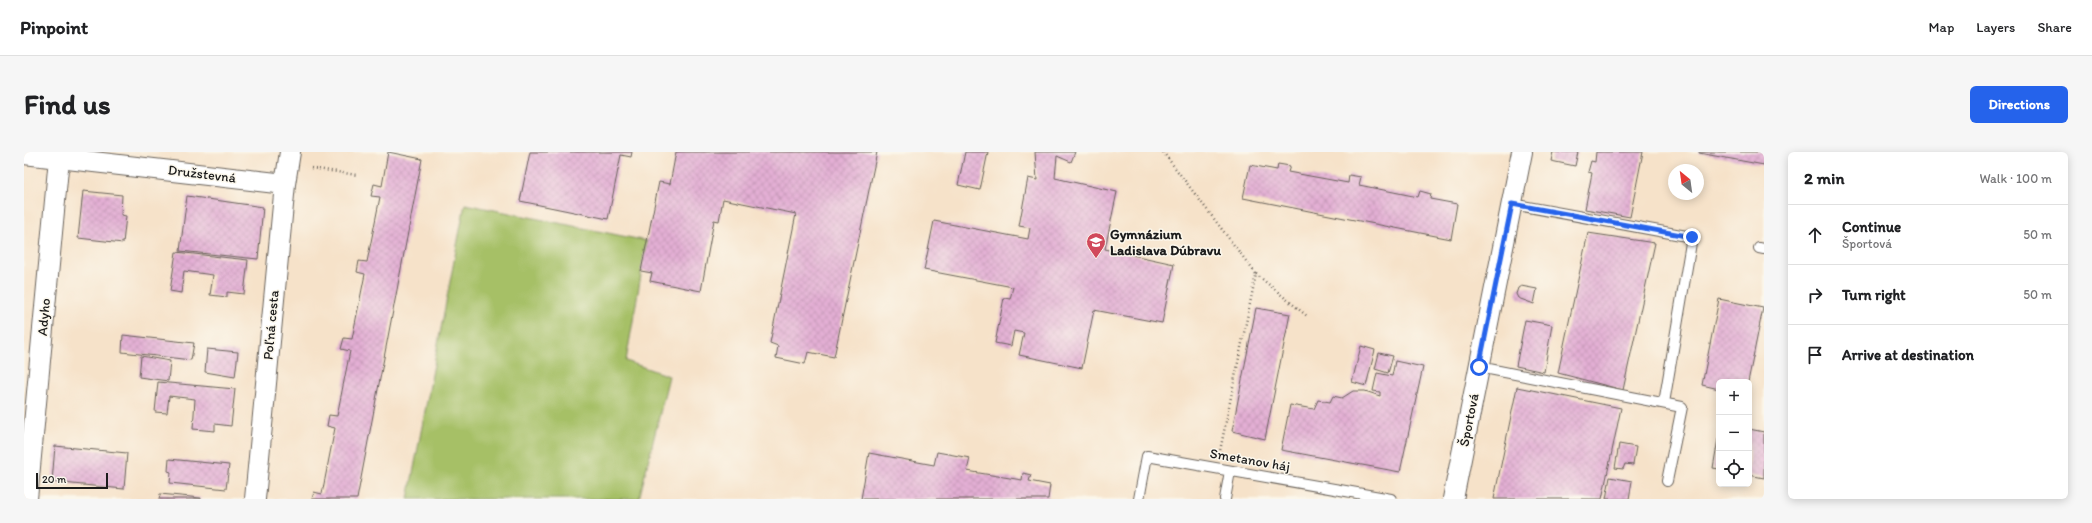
<!DOCTYPE html>
<meta charset="utf-8">
<style>
body{margin:0;font-family:Itim,sans-serif;background:#f6f6f6;color:#202124}
.controls{position:absolute;right:12px;bottom:12px;display:grid;overflow:hidden;border-radius:6px;box-shadow:0 2px 10px #0003}
.controls button{width:36px;height:36px;display:grid;place-items:center;padding:0;border:0;border-bottom:1px solid #e0e0e0;background:#fff;color:#202124;font:20px sans-serif}
.compass{position:absolute;left:1644px;top:12px;width:36px;height:36px;border-radius:50%;background:#fff;box-shadow:0 2px 10px #0003;rotate:331deg}
.scale{position:absolute;left:12px;bottom:10px;width:72px;box-sizing:border-box;padding-left:4px;border:2px solid #1c1c1c;border-top:0;font-size:11px;line-height:14px;white-space:nowrap;color:#1c1c1c;-webkit-text-stroke:3px #fbf7ec;paint-order:stroke}
.stop{position:absolute;width:12px;height:12px;margin:-9px;border:3px solid #2563eb;border-radius:50%;background:#fff}
.stop.end{background:#2563eb;border-color:#fff;box-shadow:0 1px 4px #0008}
.list{margin:0;padding:0;list-style:none}
h2{display:flex;justify-content:space-between;align-items:center;height:52px;margin:0;padding:0 16px;font-size:17px}
h2 small{font-size:13px;font-weight:400;color:#757577}
.list li{display:grid;grid-template-columns:26px 1fr auto;gap:12px;align-items:center;box-sizing:border-box;height:60px;padding:0 16px;border-top:1px solid #e0e0e0}
.list b{display:block;font-size:15px;white-space:nowrap}
.list p{margin:0;font-size:13px;white-space:nowrap;color:#757577}
.list em{font-size:13px;font-style:normal;color:#757577}
.icon{flex:none;width:22px;height:22px;fill:none;stroke:currentColor;stroke-width:2;stroke-linecap:round;stroke-linejoin:round}
.map{position:relative;flex:none;width:1740px;height:347px;overflow:hidden;border-radius:6px}
header{display:flex;align-items:center;gap:24px;box-sizing:border-box;height:56px;padding:0 20px;background:#fff;border-bottom:1px solid #e0e0e0}
header strong{font-size:19px}
nav{display:flex;gap:22px;margin-inline-start:auto;font-size:14px}
.intro{display:flex;align-items:center;justify-content:space-between;box-sizing:border-box;height:96px;padding:0 24px}
h1{margin:0;font-size:28px}
.button{padding:10px 18px;border-radius:6px;background:#2563eb;color:#fff;font-size:14px;font-weight:700}
main{display:flex;gap:24px;padding:0 24px}
aside{flex:1;background:#fff;border-radius:6px;box-shadow:0 2px 10px #0003}
.map>svg:first-child{display:block}
.green{fill:#a6c066;stroke:#616e41}
.building{fill:url(#building-cross-hatch)}
.lines{fill:none;stroke-linecap:round;stroke-linejoin:round}
.lane-casing{stroke:#686159;stroke-width:12}
.street-casing{stroke:#686159;stroke-width:22}
.path{stroke:#686159;stroke-width:2.5;stroke-dasharray:1 3;stroke-linecap:butt}
.lane{stroke:#fff;stroke-width:10}
.street{stroke:#fff;stroke-width:20}
.route{stroke:#2563eb;stroke-width:5}
.labels{text-anchor:middle;dominant-baseline:central;stroke-width:3;stroke-linejoin:round;paint-order:stroke}
.street-label{font-size:14px;fill:#1c1c1c;stroke:#fbf7ec}
.poi-label{font-size:14px;font-weight:bold;fill:#1c1c1c;stroke:#fbf7ec;text-anchor:start}
</style>
<header>
<strong>Pinpoint</strong>
<nav><a>Map</a><a>Layers</a><a>Share</a></nav>
</header>
<div class="intro"><h1>Find us</h1><a class="button">Directions</a></div>
<main>
<div class="map">
<svg width="1740" height="347" viewBox="0 0 1740 347">
<defs>
<pattern id="building-cross-hatch" width="8" height="8" patternUnits="userSpaceOnUse"><rect width="8" height="8" fill="#e3afd4"/><path d="M0 0l8 8M0 8l8-8" fill="none" stroke="#c296b5"/></pattern>
</defs>
<rect width="100%" height="100%" fill="#fbf7ec"/>
<filter id="ink" filterUnits="userSpaceOnUse"><feTurbulence type="fractalNoise" baseFrequency=".025" numOctaves="2"/><feDisplacementMap in="SourceGraphic" scale="8" xChannelSelector="R" yChannelSelector="G"/><feConvolveMatrix kernelMatrix="1 2 1 2 8 2 1 2 1" color-interpolation-filters="sRGB"/></filter>
<filter id="wash" filterUnits="userSpaceOnUse"><feTurbulence type="fractalNoise" baseFrequency=".012" numOctaves="4" result="noise"/><feDisplacementMap in="SourceGraphic" scale="16" xChannelSelector="R" yChannelSelector="G"/><feGaussianBlur stdDeviation="0.9" result="paint"/><feColorMatrix in="noise" values="0 0 0 0 0 0 0 0 0 0 0 0 0 0 0 0 0 1.4 0 .05"/><feComposite in="paint" operator="in"/></filter>
<g filter="url(#wash)">
<rect width="100%" height="100%" fill="#f6e2c9"/>
<path class="green" d="M441 52 623 89 602 209 645 224 615 347H384Z"/>
<g id="blocks">
<path class="building" d="M364 0 398 7 333 347H288L290 340 298 342 311 276 303 274 305 263 313 264 326 199 317 197 320 186 328 187 341 122 333 120 335 109 343 110 356 45 347 44 350 32 358 34Z
M506 0H608L607 5 597 3 584 67 496 49Z
M652 0H853L810 205 784 200 781 212 752 206 754 194 746 191 772 62 699 47 695 69 690 68 677 139 626 129 628 121 617 119 635 30 646 32Z
M941 0H964L956 38 934 33Z
M1011 0H1051L1047 10 1033 4 1031 26 1093 40 1081 97 1150 112 1138 171 1070 158 1058 216 995 203 1000 181 990 179 987 194 971 191 980 146 986 147 989 135 900 118 910 69 1004 87 1006 76 995 74 1004 26 1013 28Z
M1529 0H1554L1551 14 1527 9Z
M1572 0H1619L1606 65 1561 57 1568 21 1564 20 1567 9 1571 10Z
M1675 0H1740V13L1675 1Z
M1254 12 1266 14 1264 20 1324 31 1325 23 1337 25 1335 33 1394 45 1396 39 1407 42 1406 47 1433 52 1427 87 1219 46 1226 13 1253 18Z
M59 39 98 43 97 63 102 64 99 91 54 86Z
M163 44 239 55 234 107 156 99Z
M1564 81 1631 91 1599 238 1534 221Z
M152 100 224 108 220 142 203 140V145L186 143 189 123 160 119 157 141 146 139Z
M1497 134 1513 137 1510 152 1494 146 1492 142 1494 136Z
M1695 147 1739 156 1724 230H1695V237L1678 233Z
M1232 156 1266 162 1241 287 1208 279Z
M1501 168 1528 173 1520 220 1492 214Z
M99 183 170 191 167 208 98 200Z
M1337 194 1351 198 1342 234 1328 230Z
M183 197 214 200 211 225 181 220Z
M1355 201 1369 204 1364 221 1351 217Z
M117 204 146 209 144 229 115 225Z
M1371 209 1399 215 1376 320 1257 298 1266 253 1290 257 1294 248 1306 250 1309 244 1318 246 1329 239H1341L1356 244V240L1349 239 1353 221 1368 224Z
M134 230 211 237 207 274 191 272V279L169 277 171 247 145 244 143 261 131 260Z
M1493 235 1597 256 1578 347H1470Z
M1725 277 1740 280V326L1725 323Z
M1694 287H1695V317L1689 316Z
M1595 292 1612 295 1609 313 1601 312 1599 317 1591 316Z
M31 294 103 301 100 337 28 330Z
M913 300 946 306 943 319 998 328 999 321 1007 323 1005 329 1026 333 1024 347H837L845 301 910 313Z
M145 307 205 313 202 337 146 331 147 320 144 319Z
M1586 325 1608 329 1605 347H1582Z
M136 342 177 346V347H135Z"/>
</g>
</g>
<g filter="url(#ink)">
<use href="#blocks" fill-opacity="0" stroke="#686159" stroke-width="1"/>
<g class="lines">
<g class="lane-casing">
<path id="lane" d="M1488 52 1668 85 1640 251
M1735 96 1740 97
M1455 215 1658 255 1643 329
M1115 347 1123 304 1367 347
M1201 347 1206 319"/>
</g>
<g class="street-casing">
<path id="street" d="M0 2 261 32
M3 347 35 6
M231 347 261 32 266 0
M1429 347 1498 0"/>
</g>
<path class="path" d="M1139 0 1232 122 1196 299
M287 16 333 23
M1232 122 1283 164"/>
<use href="#lane" class="lane"/>
<use href="#street" class="street"/>
</g>
</g>
<g class="lines" filter="url(#ink)">
<path class="route" d="M1455 215 1488 52 1668 85"/>
</g>
<defs>
<g id="school-pin" transform="scale(1)"><path d="M0 17L-7.5 6A9.5 9.5 0 1 1 7.5 6Z" fill="#d1495b" stroke="#fbf7ec"/><path d="M0-5L7-2L0 1L-7-2ZM-4 1L0 2.5L4 1V4Q0 6-4 4Z" fill="#fff"/></g>
</defs>
<g fill-rule="evenodd">
<use href="#school-pin" x="1072" y="90"/>
</g>
<g class="labels">
<g class="street-label">
<text transform="translate(178 22) rotate(7)">Družstevná</text>
<text transform="translate(20 165) rotate(-85)">Adyho</text>
<text transform="translate(247 173) rotate(-85)">Poľná cesta</text>
<text transform="translate(1445 268) rotate(-79)">Športová</text>
<text transform="translate(1226 308) rotate(10)">Smetanov háj</text>
</g>
<g class="poi-label">
<text x="1086" y="82">Gymnázium<tspan x="1086" dy="16">Ladislava Dúbravu</tspan></text>
</g>
</g>
</svg>
<div class="controls">
<button>+</button>
<button>−</button>
<button><svg class="icon" aria-label="locate" viewBox="0 0 24 24"><circle cx="12" cy="12" r="6"/><path d="M12 2v4M12 18v4M2 12h4M18 12h4"/></svg></button>
</div>
<svg class="compass" viewBox="-18 -18 36 36"><path d="M0-13l5 13h-10z" fill="#e53935"/><path d="M0 13l5-13h-10z" fill="#757577"/></svg>
<div class="scale">20 m</div>
<div class="stop" style="left:1455px;top:215px"></div>
<div class="stop end" style="left:1668px;top:85px"></div>
</div>
<aside>
<h2>2 min<small>Walk · 100 m</small></h2>
<ul class="list">
<li><svg class="icon" aria-label="ahead" viewBox="0 0 24 24"><path d="M12 20V5M6 11l6-6 6 6"/></svg><div><b>Continue</b><p>Športová</p></div><em>50 m</em></li>
<li><svg class="icon" aria-label="right" viewBox="0 0 24 24"><path d="M7 20v-9h11M14 6l5 5-5 5"/></svg><div><b>Turn right</b></div><em>50 m</em></li>
<li><svg class="icon" aria-label="arrive" viewBox="0 0 24 24"><path d="M6 21V4h12l-3 4 3 4H6"/></svg><div><b>Arrive at destination</b></div></li>
</ul>
</aside>
</main>
